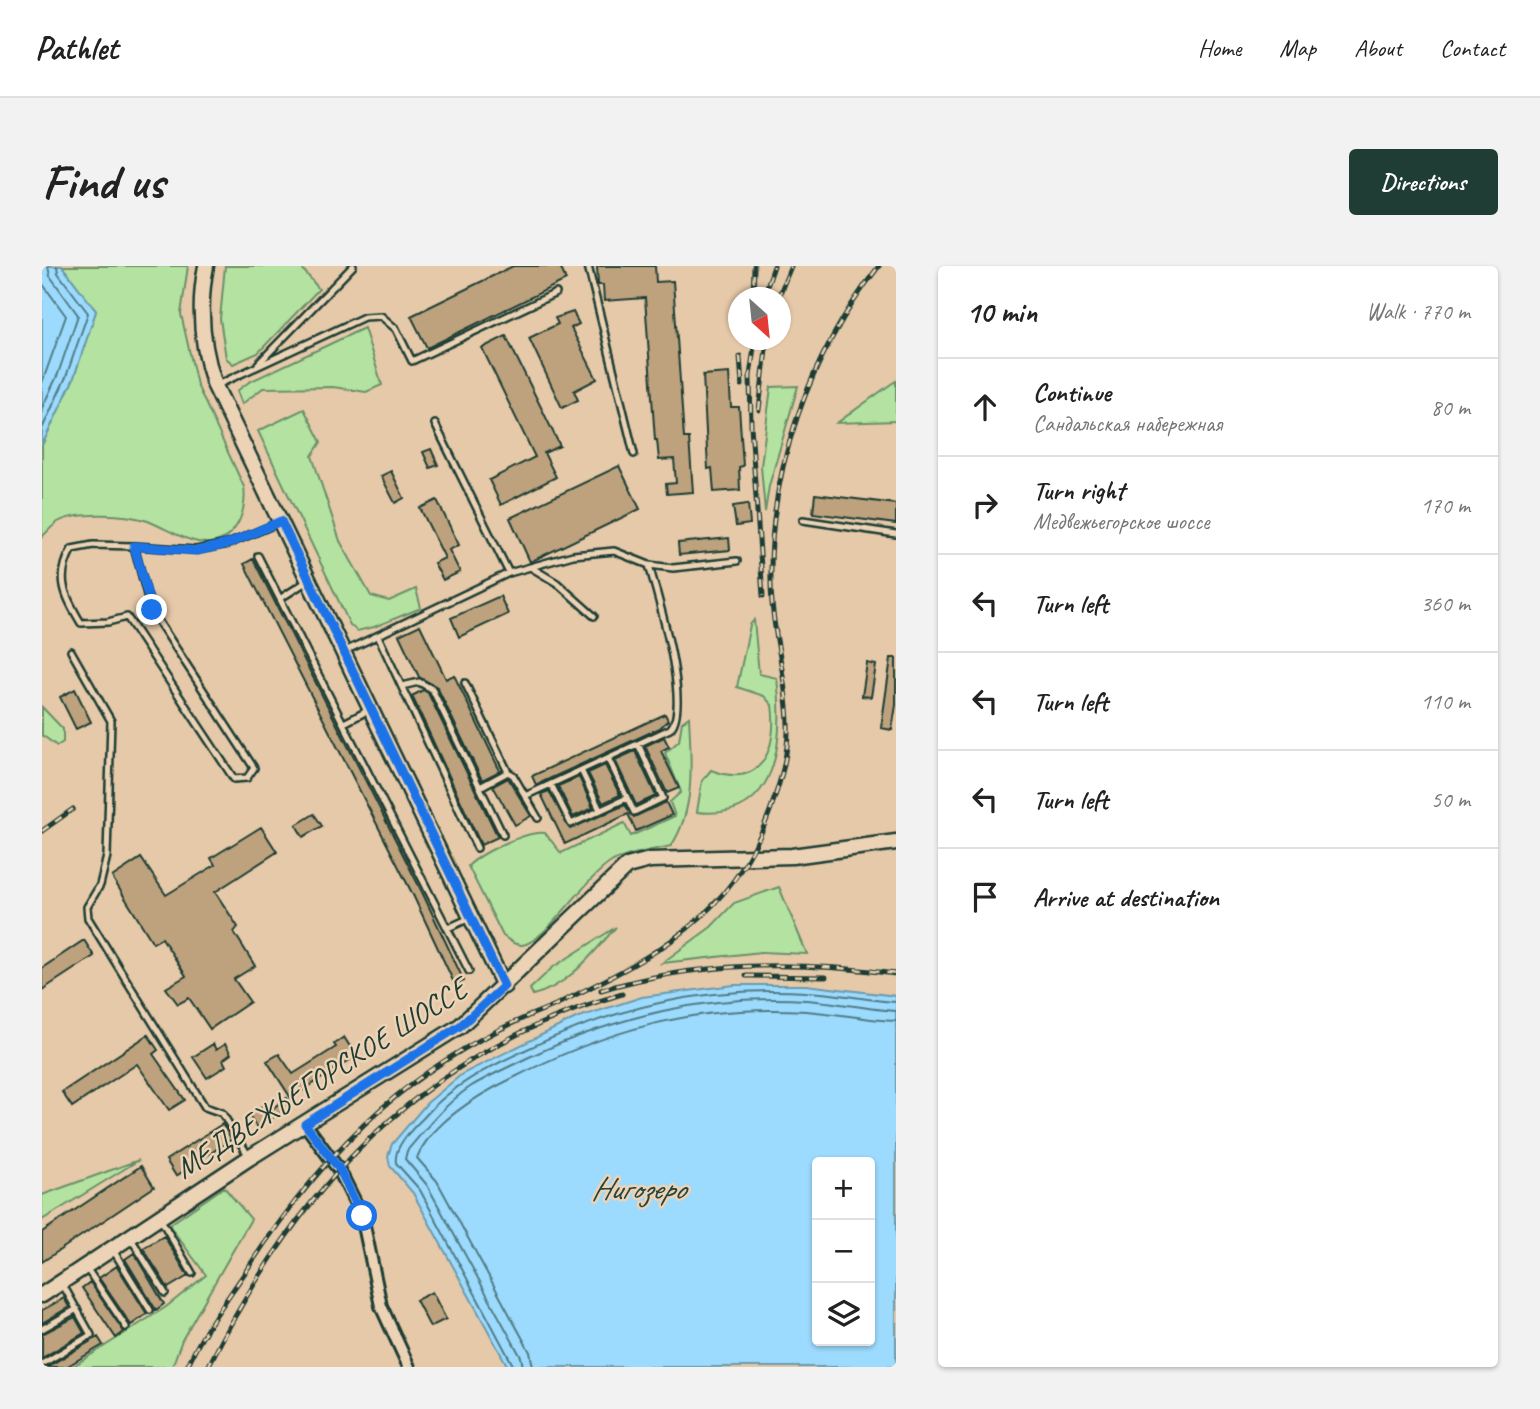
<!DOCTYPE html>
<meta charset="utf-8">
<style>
body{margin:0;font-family:Caveat,sans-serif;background:#f2f2f2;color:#222}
.controls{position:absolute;right:21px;bottom:21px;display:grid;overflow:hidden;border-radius:7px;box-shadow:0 2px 5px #0004}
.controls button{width:63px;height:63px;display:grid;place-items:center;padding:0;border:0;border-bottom:2px solid #e0e0e0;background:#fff;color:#222;font:35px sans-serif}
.compass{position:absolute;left:686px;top:21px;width:63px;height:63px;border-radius:50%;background:#fff;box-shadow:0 2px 5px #0004;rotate:153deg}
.stop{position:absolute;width:21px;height:21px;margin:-16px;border:5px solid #1a73e8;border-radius:50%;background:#fff}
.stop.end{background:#1a73e8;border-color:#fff;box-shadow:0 2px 7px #0008}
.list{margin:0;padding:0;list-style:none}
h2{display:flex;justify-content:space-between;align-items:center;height:91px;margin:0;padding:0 28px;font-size:30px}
h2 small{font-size:23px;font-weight:400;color:#767676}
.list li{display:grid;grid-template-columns:46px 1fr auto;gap:21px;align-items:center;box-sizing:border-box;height:98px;padding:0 28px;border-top:2px solid #e0e0e0}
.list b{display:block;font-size:26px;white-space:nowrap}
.list p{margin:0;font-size:23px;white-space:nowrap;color:#767676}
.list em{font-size:23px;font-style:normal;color:#767676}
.icon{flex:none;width:38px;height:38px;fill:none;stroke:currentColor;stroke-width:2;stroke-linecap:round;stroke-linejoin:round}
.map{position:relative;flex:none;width:854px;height:1101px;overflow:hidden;border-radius:7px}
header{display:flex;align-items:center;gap:42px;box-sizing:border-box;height:98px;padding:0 35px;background:#fff;border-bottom:2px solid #e0e0e0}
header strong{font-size:33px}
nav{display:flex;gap:38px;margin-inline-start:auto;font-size:24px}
.intro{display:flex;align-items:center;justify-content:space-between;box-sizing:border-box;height:168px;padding:0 42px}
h1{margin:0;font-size:49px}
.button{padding:18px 32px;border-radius:7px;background:#1f3d34;color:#fff;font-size:24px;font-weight:700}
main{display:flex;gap:42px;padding:0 42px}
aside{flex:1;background:#fff;border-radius:7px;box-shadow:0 2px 5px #0004}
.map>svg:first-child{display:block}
.green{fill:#b4e2a0;stroke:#6a906a;stroke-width:2}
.water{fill:#9cdafe;stroke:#6a9bad;stroke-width:2;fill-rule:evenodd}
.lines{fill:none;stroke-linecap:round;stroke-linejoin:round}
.shore{stroke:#517c85;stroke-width:2}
.building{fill:#bda27d;stroke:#1f3d34;stroke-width:2}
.lane-casing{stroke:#1f3d34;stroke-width:10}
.street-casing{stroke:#1f3d34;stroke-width:16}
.secondary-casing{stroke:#1f3d34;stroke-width:19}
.lane{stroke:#edd3b5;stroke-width:5}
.street{stroke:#edd3b5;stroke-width:10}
.secondary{stroke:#edd3b5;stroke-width:14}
.rail-casing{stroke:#1f3d34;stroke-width:5}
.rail{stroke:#edd3b5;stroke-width:2.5;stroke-dasharray:8;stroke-linecap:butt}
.route{stroke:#1a73e8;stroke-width:9}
.labels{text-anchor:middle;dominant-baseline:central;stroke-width:5;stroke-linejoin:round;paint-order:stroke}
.street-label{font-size:30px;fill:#1f3d34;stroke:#edd3b5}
.water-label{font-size:32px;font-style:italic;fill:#25453e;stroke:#edd3b5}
</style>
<header>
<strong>Pathlet</strong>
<nav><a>Home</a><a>Map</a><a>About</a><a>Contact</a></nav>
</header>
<div class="intro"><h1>Find us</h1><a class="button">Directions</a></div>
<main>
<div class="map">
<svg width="854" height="1101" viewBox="0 0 854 1101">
<rect width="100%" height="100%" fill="#e6c9a8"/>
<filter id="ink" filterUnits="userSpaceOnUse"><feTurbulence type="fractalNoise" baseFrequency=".0143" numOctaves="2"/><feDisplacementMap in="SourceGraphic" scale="14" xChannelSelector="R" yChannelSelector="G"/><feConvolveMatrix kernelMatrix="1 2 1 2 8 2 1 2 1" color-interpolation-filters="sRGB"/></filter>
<g filter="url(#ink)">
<path class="green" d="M20 0H146L139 48 155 119 202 221C206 249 190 283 156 276 139 273 123 262 106 255 86 248 35 245 16 256 10 260 5 266 0 271V179L31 114 54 45Z
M183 0H258L277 23 216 87 191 98 184 92 178 53Z
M322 62 340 119 324 126 291 121 221 122 200 138 195 125 207 116Z
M854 115V155L795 157 849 118Z
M756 120 727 220 723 246 719 200 729 121Z
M262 143 279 176 270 190 298 275 329 330 347 335 374 323 379 342 332 361 315 365 308 359 216 165Z
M712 354 717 408 735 412C742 472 738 556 655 546L660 515 669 504C720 524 736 482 730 439L722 430 695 421 708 359Z
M0 441 21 463V476L15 480 0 469Z
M647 451C649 494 654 543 629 580 611 584 587 587 571 595 543 611 504 676 480 679 473 680 467 674 461 670L426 600C439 587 485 564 503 567L519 587 582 557 589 570 633 550 628 536 639 526 623 487 637 475 640 456Z
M737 621 765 688 719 686 620 697 669 661 692 637Z
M574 661C550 688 527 720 491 729L488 723 510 702Z
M97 894 0 954V929Z
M182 921 209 953 140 1074 130 1101H30L124 1041 164 1009 127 959Z"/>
<path class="water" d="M0 0H20L54 45 31 114 0 179Z
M692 719H764L854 730V1101H466L371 927 348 900 346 890 350 878 385 837 420 808 534 752 600 731ZM775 896H828V1075H775Z"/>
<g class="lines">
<path class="shore" d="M0 17 24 50 0 117
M0 142 16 108 36 49 8 10 6 0
M0 163 24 111 46 47 16 7 15 0
M472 1101 378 924 354 897C351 879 373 861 384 849 410 819 446 802 481 785 573 741 661 720 764 726 794 727 824 734 854 736
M481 1101 479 1091 385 919 363 893 365 885C384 862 403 838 428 821 446 810 467 801 485 792 575 750 664 728 764 734 794 736 824 743 854 745
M491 1101 488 1086 395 915 375 892C388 858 436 829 467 814 564 764 653 738 764 745 794 747 824 754 854 755"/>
</g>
<path class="building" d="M471 0H518L524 14 385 82 369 50Z
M555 0H613L614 16 631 15 642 172H647L651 226 625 228 624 218 634 217 632 193 617 194 615 174H613L603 32 562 35 561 19H556Z
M531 46 537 58 529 62 555 113 532 125 536 134 520 142 487 72 516 58 513 52Z
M464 70 518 180 502 187 514 211 459 239 447 214 493 191 440 82Z
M687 107 689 141H697L701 200 697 201 698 224 672 226 670 202 666 203 661 109Z
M389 183 396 199 388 202 381 186Z
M577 200 598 243 488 296 468 252Z
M349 205 362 232 353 237 339 210Z
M773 228 854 238V258L771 247Z
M395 234 417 279 407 284 418 306 401 314 392 297 403 292 378 242Z
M706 238 708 258 694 260 691 240Z
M687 272 688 284 637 289 636 277Z
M211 293 380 626 422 715 413 719 371 629 202 298Z
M458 330 466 348 417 371 409 352Z
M378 359 404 413 412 409 458 505 440 514 395 421 377 411 357 369Z
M849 392H854V439L850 464 839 462Z
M825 397 834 399 829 431 820 430Z
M33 423 49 456 34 463 18 431Z
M381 424 386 427 456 571 439 579 370 430Z
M623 448 626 454 618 462 494 519 490 510Z
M622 471 627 481 619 485 637 522 625 527 603 480Z
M593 485 614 530 594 539 573 494Z
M563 499 578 529 561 537 546 507Z
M537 511 551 542 531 551 516 520Z
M466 512 489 550 473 559 451 520Z
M507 525 528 563 583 539 592 551 624 536 630 549 594 565 586 548 523 578 499 528Z
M272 548 280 560 261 571 254 559Z
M219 561 235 586 173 626 196 661 192 666 213 700 192 713 208 736 168 763 147 732 136 738 124 722 144 710 120 672 111 677 70 611 99 592 124 629 173 599 169 592Z
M42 674 52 690 0 724V702Z
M106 769 116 784 111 788 143 834 127 844 95 798 30 841 20 826Z
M302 771 314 790 249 832 225 795 237 788 251 808 294 781 292 778Z
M171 778 174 784 183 778 189 788 181 794 184 800 165 812 151 791Z
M245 832 250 839 215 862 207 849 224 838 228 844Z
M180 858 190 873 134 910 124 894Z
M99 900 112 921 0 996V966Z
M122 970 146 1010 126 1022 101 982Z
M92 987 122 1038 114 1044 83 993Z
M75 1000 105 1048 89 1059 57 1012Z
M48 1016 82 1066 74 1072 40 1022Z
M390 1026 404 1053 388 1061 374 1034Z
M22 1032 27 1041 0 1057V1044Z
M33 1051 42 1067 0 1092V1068Z
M56 1071 61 1079 24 1101H5Z"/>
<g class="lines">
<g class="lane-casing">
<path id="lane" d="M546 0 592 188
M216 98 311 0
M173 120 322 51 339 50 354 63 370 95 514 27
M393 158 467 307
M761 254 854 268
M92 280 51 279 30 283C13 312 23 330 39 357L66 356 85 351 192 513 205 512 212 502 109 344 92 280 154 284 186 278 236 257
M216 290 427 705
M490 302 515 317 552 350
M239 332 264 316
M336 370 435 582
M29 385 69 455 65 590 58 619 45 641 46 652 163 841 180 847 206 889
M303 385 467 307 531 289 572 285 607 299 631 302 695 295
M423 417 466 506 438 521
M360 420 377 416 390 423 461 569
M302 457 327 444
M566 492 592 546 621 532 596 478
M539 504 558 544
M466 506 471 509 496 552
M509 518 529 558 585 532
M483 530 628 463C650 441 615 329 607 299
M406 662 428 652
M118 952 150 1007
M88 971 123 1027
M71 984 108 1044
M45 1003 84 1061
M0 1063 35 1043
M0 1098 49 1069 21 1019"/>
</g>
<g class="street-casing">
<path id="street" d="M263 858 297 904 320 950 339 1040 367 1101"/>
</g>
<g class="secondary-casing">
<path id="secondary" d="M164 0C156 40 160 82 173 120L462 720
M0 1029 207 892 418 760 585 600 608 594 750 590 854 576"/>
</g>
<use href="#lane" class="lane"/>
<use href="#street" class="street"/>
<use href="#secondary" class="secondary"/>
<g class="rail-casing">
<path id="rail" d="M711 32 712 0
M721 32 732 0
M736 32 749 0
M713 74 708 110 709 160 721 330
M698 90 700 119
M717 144 725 74
M0 565 31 543
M704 710 784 711
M559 724C656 695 755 695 854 708
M509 741C608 692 688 656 728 545 738 517 747 488 746 458 745 410 729 363 729 315 727 202 767 90 837 0
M145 1101C161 1064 184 1035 206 1002 287 878 375 791 516 738
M166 1101C257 920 380 786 580 728"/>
</g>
<use href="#rail" class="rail"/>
</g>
</g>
<g class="lines" filter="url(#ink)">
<path class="route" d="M110 344 92 280 155 285 186 278 239 255 462 720 418 760 263 858 298 904 320 950"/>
</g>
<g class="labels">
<g class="street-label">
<text transform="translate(279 812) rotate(-33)">МЕДВЕЖЬЕГОРСКОЕ ШОССЕ</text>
</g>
<g class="water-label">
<text x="596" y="922">Нигозеро</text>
</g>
</g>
</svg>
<div class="controls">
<button>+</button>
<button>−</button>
<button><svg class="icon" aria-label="layers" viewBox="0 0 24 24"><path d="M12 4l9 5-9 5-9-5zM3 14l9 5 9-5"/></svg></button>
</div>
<svg class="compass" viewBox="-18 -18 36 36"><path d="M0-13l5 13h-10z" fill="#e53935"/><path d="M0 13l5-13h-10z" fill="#767676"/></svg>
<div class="stop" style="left:320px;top:950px"></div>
<div class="stop end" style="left:110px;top:344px"></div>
</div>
<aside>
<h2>10 min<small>Walk · 770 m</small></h2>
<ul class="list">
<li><svg class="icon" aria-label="ahead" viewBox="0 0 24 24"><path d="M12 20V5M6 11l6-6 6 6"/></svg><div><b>Continue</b><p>Сандальская набережная</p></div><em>80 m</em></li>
<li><svg class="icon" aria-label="right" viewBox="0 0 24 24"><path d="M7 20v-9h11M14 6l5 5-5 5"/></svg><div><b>Turn right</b><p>Медвежьегорское шоссе</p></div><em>170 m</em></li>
<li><svg class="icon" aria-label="left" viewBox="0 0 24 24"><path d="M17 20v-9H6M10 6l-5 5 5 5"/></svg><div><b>Turn left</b></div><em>360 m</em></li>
<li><svg class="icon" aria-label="left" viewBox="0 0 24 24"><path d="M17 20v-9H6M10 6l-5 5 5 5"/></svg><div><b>Turn left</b></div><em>110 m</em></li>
<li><svg class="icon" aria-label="left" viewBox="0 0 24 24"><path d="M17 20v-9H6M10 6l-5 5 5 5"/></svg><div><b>Turn left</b></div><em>50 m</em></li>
<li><svg class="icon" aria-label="arrive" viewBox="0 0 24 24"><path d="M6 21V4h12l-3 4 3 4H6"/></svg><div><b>Arrive at destination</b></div></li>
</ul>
</aside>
</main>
